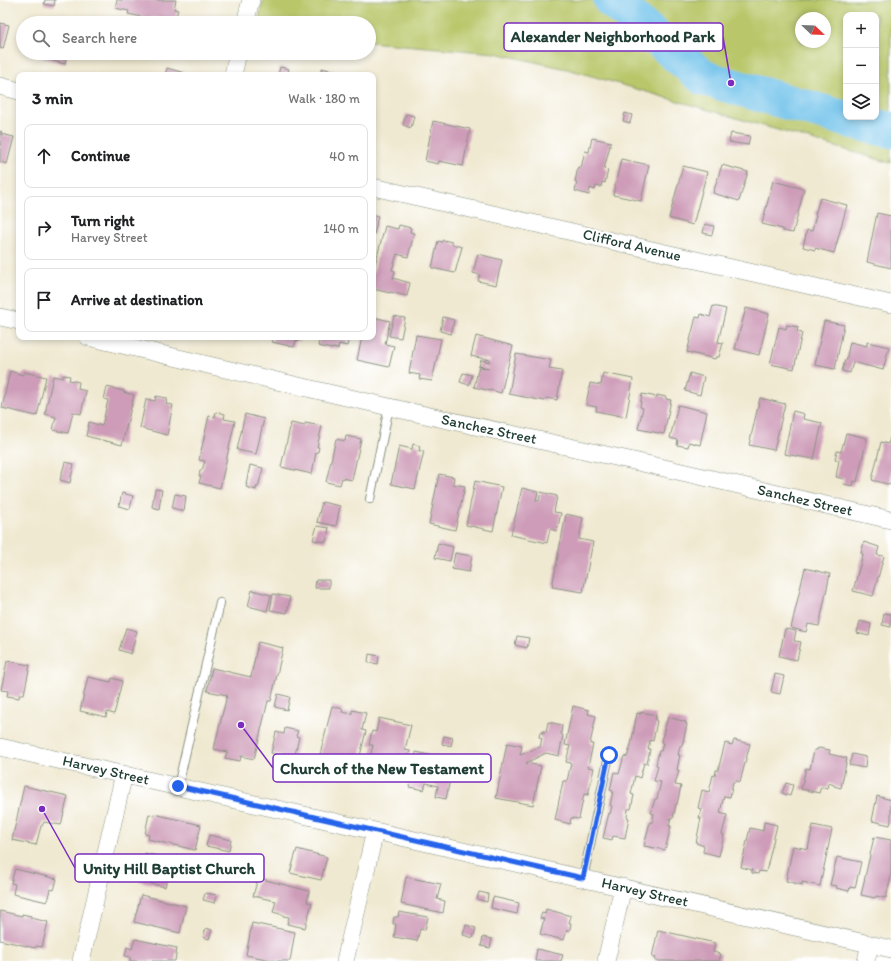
<!DOCTYPE html>
<meta charset="utf-8">
<style>
body{margin:0;font-family:Itim,sans-serif;background:#f6f6f6;color:#202124}
.controls{position:absolute;right:12px;top:12px;display:grid;overflow:hidden;border-radius:8px;box-shadow:0 2px 6px #0003}
.controls button{width:36px;height:36px;display:grid;place-items:center;padding:0;border:0;border-bottom:1px solid #e0e0e0;background:#fff;color:#202124;font:20px sans-serif}
.compass{position:absolute;left:795px;top:12px;width:36px;height:36px;border-radius:50%;background:#fff;box-shadow:0 2px 6px #0003;rotate:113deg}
.stop{position:absolute;width:12px;height:12px;margin:-9px;border:3px solid #2563eb;border-radius:50%;background:#fff}
.stop.end{background:#2563eb;border-color:#fff;box-shadow:0 1px 4px #0008}
.list{margin:0;padding:0;list-style:none}
h2{display:flex;justify-content:space-between;align-items:center;height:52px;margin:0;padding:0 16px;font-size:17px}
h2 small{font-size:13px;font-weight:400;color:#757577}
.list li{display:grid;grid-template-columns:26px 1fr auto;gap:12px;align-items:center;box-sizing:border-box;height:64px;margin:0 8px 8px;padding:0 8px;border:1px solid #e0e0e0;border-radius:8px}
.list b{display:block;font-size:15px;white-space:nowrap}
.list p{margin:0;font-size:13px;white-space:nowrap;color:#757577}
.list em{font-size:13px;font-style:normal;color:#757577}
.icon{flex:none;width:22px;height:22px;fill:none;stroke:currentColor;stroke-width:2;stroke-linecap:round;stroke-linejoin:round}
.map{position:relative;flex:none;width:891px;height:961px;overflow:hidden}
.search{position:absolute;background:#fff;box-shadow:0 2px 6px #0003;left:16px;top:16px;width:360px;height:44px;display:flex;align-items:center;gap:10px;box-sizing:border-box;padding:0 14px;border-radius:22px;color:#757577;font-size:15px}
.panel{position:absolute;background:#fff;box-shadow:0 2px 6px #0003;left:16px;top:72px;width:360px;height:268px;border-radius:8px}
.map>svg:first-child{display:block}
.green{fill:#b9c76a;stroke:#6c824f;fill-rule:evenodd}
.lines{fill:none;stroke-linecap:round;stroke-linejoin:round}
.river{stroke:#6ec1ea;stroke-width:36}
.building{fill:#ce9cb8}
.service-casing{stroke:#889382;stroke-width:10}
.minor-casing{stroke:#889382;stroke-width:18}
.service{stroke:#fff;stroke-width:8}
.minor{stroke:#fff;stroke-width:17}
.route{stroke:#2563eb;stroke-width:5}
.labels{text-anchor:middle;dominant-baseline:central;stroke-width:4;stroke-linejoin:round;paint-order:stroke}
.street-label{font-size:15px;fill:#1f3d34;stroke:#fff}
.leader{fill:none;stroke:#7b2cbf;stroke-width:1.5}
.callout-dot{fill:#7b2cbf;stroke:#fff;stroke-width:1.5}
.callout{fill:#fff;stroke:#7b2cbf;stroke-width:1.5}
.callout-label{font-size:16px;text-anchor:middle;font-weight:bold;fill:#1f3d34}
</style>
<div class="map">
<svg width="891" height="961" viewBox="0 0 891 961">
<rect width="100%" height="100%" fill="#fff"/>
<filter id="ink" filterUnits="userSpaceOnUse"><feTurbulence type="fractalNoise" baseFrequency=".025" numOctaves="2"/><feDisplacementMap in="SourceGraphic" scale="8" xChannelSelector="R" yChannelSelector="G"/><feConvolveMatrix kernelMatrix="1 2 1 2 8 2 1 2 1" color-interpolation-filters="sRGB"/></filter>
<filter id="wash" filterUnits="userSpaceOnUse"><feTurbulence type="fractalNoise" baseFrequency=".012" numOctaves="4" result="noise"/><feDisplacementMap in="SourceGraphic" scale="16" xChannelSelector="R" yChannelSelector="G"/><feGaussianBlur stdDeviation="0.9" result="paint"/><feColorMatrix in="noise" values="0 0 0 0 0 0 0 0 0 0 0 0 0 0 0 0 0 1.4 0 .05"/><feComposite in="paint" operator="in"/></filter>
<g filter="url(#wash)">
<rect width="100%" height="100%" fill="#f0e9d1"/>
<path class="green" d="M263 0H891V163L571 70 495 53 369 42V23H258ZM846 15H876V117H846ZM801 18H825V42H801Z"/>
<g class="lines">
<path class="river" d="M611 0 704 78 863 124 891 130"/>
</g>
<g id="blocks">
<path class="building" d="M45 0H55L54 6 44 4Z
M117 0H176L174 9 178 10 174 22 152 17 151 19 128 14 129 11 115 8Z
M0 23 9 25 3 49 0 48Z
M39 53H67L65 64 42 58 43 56 38 55Z
M280 67 289 69 287 75H278Z
M167 68 191 75H165Z
M322 68 333 71 332 75H320Z
M625 113 632 115 630 123 623 121Z
M406 114 414 116 411 128 403 125Z
M433 121 470 129 463 166 439 161 438 164 425 161Z
M0 131 2 132 1 134 14 137 7 164 0 162Z
M731 133 750 136 748 145 729 142Z
M592 138 611 142 604 169 608 170 605 183 602 182 601 187 596 186 595 190 590 188 589 195 575 191 577 182H575L578 167 581 168 585 151 589 152Z
M621 159 649 165 641 201 613 195Z
M722 165 748 172 739 201 713 193Z
M683 166 707 172 693 225 669 218Z
M773 181 804 189 793 233 783 231V229L762 224Z
M820 198 847 205 834 253 815 248V250L803 247 807 230 812 231 816 215H815Z
M877 213 891 216V268L867 262Z
M373 215 378 216 374 235H373Z
M705 224 714 226 712 235 703 233Z
M399 225 411 228 410 232 414 233 408 257 397 254 392 270 395 271 393 278 410 283 407 296 390 292V293L373 289V273L385 226 398 229Z
M443 240 452 242V244L462 247 455 273 432 268 438 241 442 242Z
M478 254 502 260 496 285 478 281 480 275 473 273Z
M713 306 726 309 718 342 723 343 719 357H716L715 359 687 352 696 317 700 318 701 314 710 317Z
M746 308 769 314 759 355 735 349Z
M394 316 405 318 401 338 389 336Z
M373 317 390 321 385 344 394 346 389 367 357 360 362 337H373Z
M443 317 454 320 451 334 440 331Z
M824 321 844 325 835 369 815 365Z
M787 325 798 327 797 332 802 333 794 369 770 364 779 327 786 329Z
M416 335 441 339 432 381 419 379 420 375 409 373Z
M476 336 513 346 501 393 490 390V391L474 387 479 366 488 369V368L479 366 481 360 489 362 490 360 471 356Z
M273 337H300L299 341 296 340 294 347 272 342Z
M320 337H349L347 346 339 344 338 349 332 348V349L318 346Z
M850 342 867 346V342L889 347 883 370 853 362 850 373 842 371 845 360 846 361Z
M516 354 551 360 549 369 562 371 557 400 546 398 545 401 509 394Z
M10 371 23 375 24 372 46 377 37 416 2 408Z
M463 373 472 375 469 385 460 382Z
M603 373 633 379 626 417 596 411 597 407 586 405 590 383 601 385Z
M690 373 704 377 700 395 685 391Z
M63 375 70 376 69 380 79 382 78 389 86 391 81 414 73 412 68 433 53 430 56 417 45 414 53 376 63 378Z
M107 387 124 391 123 392 134 395 122 445 86 436 89 422 102 426 108 400 104 399Z
M642 394 657 397V395L666 397V399L671 400 664 434 638 429 643 408 640 407Z
M156 396 167 398 166 404 173 405 167 435 140 428 146 399 155 401Z
M760 398 785 404 774 450 749 445Z
M678 405 707 412 700 445 689 442 688 447 677 445 678 440 670 438Z
M793 411 804 414 803 419 822 423 814 459 784 454Z
M216 412 225 414 224 419 235 421 220 488 199 483 201 476H199L200 470H202L205 461 199 460 209 416 215 417Z
M245 414 264 419 256 454 237 450Z
M291 423 305 426V423L322 426 317 447H319L318 452H316L312 474 281 467Z
M846 433 867 438 857 482 854 481 853 486 843 484 844 479 836 477 839 460 835 459 837 451 841 452Z
M891 435V485L872 480 881 442 888 444Z
M346 436 361 439 352 480 342 478 340 485 326 482 336 439 345 441Z
M413 444 420 446 419 451H424L415 489 391 484 399 446 412 449Z
M65 462 74 464 70 483 60 480Z
M250 465 263 468 258 487H256V490L246 487 247 484H246Z
M439 474 454 477 453 484 465 486 455 530 429 524Z
M475 481 502 487 493 531 466 525Z
M522 488 538 492 536 501H539L541 492 557 496 554 512 561 513 557 531 550 529 547 543 511 535Z
M155 489 162 490 159 509 152 507Z
M122 493 133 496 130 509 119 506Z
M175 494 186 496 184 511 172 508Z
M322 502 340 506 336 526 317 522Z
M566 514 583 518 579 539 593 542 583 592 552 587Z
M317 526 329 528 326 542 313 540Z
M864 542 879 547 877 555 884 556 873 596 853 591 863 554 861 553Z
M438 543 453 547 450 561 435 558Z
M455 553 472 556 469 572 452 569Z
M805 568 830 574 819 626 808 624 806 632 791 628Z
M316 580H329V588H315Z
M252 590 271 595 267 611 248 606Z
M273 594 290 597 287 613 270 610Z
M884 613 891 614V627L882 625Z
M860 621 871 624 869 636 857 633Z
M126 628 137 631 131 654 119 650Z
M785 629 796 631 794 641 801 642 797 660 779 656Z
M517 636 529 638 527 648 515 645Z
M258 642 283 648 271 701H268L254 759 241 756 240 761 225 758 227 752 214 749 227 695 207 691 212 668 251 677Z
M369 654 379 656 378 664 368 662Z
M7 661 30 665 24 694H20L19 698 7 696 8 691 1 690Z
M775 674 784 676 780 694 771 692Z
M88 677 111 682 112 678 122 681 116 707 114 714 107 712 106 717 80 711Z
M278 694 290 697 287 710 275 707Z
M332 706 343 709 342 712 352 714V710L366 713 362 730 366 731 359 760 349 757 347 763 334 760V762L319 759Z
M573 706 589 710 588 714 596 716 590 744H593L588 767 594 768 588 795 584 794 579 819 571 818 570 824 555 820 563 781H567L571 763 566 762 570 746 565 745Z
M641 712 656 715 655 720 657 721 653 741 650 740 648 749H650L647 764 644 763 640 778 635 776 631 794 634 795 631 809H628L627 817 629 818 625 838 613 836 612 840 603 838 609 813 610 814 612 806 610 805 613 791 610 790 614 772 619 774 624 756 627 757 631 745 637 713 641 714Z
M668 717 686 722 685 723 687 724 682 746H680L678 755H680L677 770H679L675 785 681 786 677 804H676L673 818 671 817 669 826H671L665 850 644 846 650 822 652 823 654 814 651 813 655 799H657L661 782 654 781 658 766 656 765 659 751H661L663 743 661 742Z
M379 718 411 725 405 750 410 751 406 771 397 769 395 778 367 772 373 745H369L372 731 376 732Z
M548 722 562 725 561 734 563 735 559 756 546 753 526 763 541 766 533 805 496 798 507 743 522 746 520 755 540 747 542 738 539 737 540 732 543 733V731L546 732Z
M285 728 298 731 296 736 299 737 294 759 287 757V759L281 758 282 756 271 753 276 732 284 734Z
M444 736 453 738 451 746 442 744Z
M734 740 750 744 740 782 736 781 735 782H733L730 797 724 796 720 813 727 815 722 834 724 835 719 856 703 852 704 846 696 843 701 818H699L701 809 698 808 702 790 709 792 713 775 715 776 716 770H718L725 743 732 745Z
M818 748 830 750 829 754 847 758 841 788 834 786V785L829 783 828 788 821 787 819 793 801 789 806 768 810 769 814 750H817Z
M416 752 454 760 446 799 436 797 438 786 426 783 424 790 409 787Z
M852 754 866 757 865 768 849 765Z
M786 783 793 785 790 796 782 793Z
M24 786 68 796 61 825 44 822 42 826H41L36 845 12 840Z
M877 796 891 800V820L890 825 872 821Z
M149 814 154 815V814L201 825 195 850 148 839 149 835 145 834Z
M764 822 777 825 766 872 759 871 758 874 752 873V870L741 867 750 828 763 831Z
M813 825 832 829 820 886 802 882V885L786 881 793 846 808 849Z
M209 835 231 840 229 851 206 846Z
M874 837 891 840V876L886 898 876 896 875 898 861 895Z
M297 849 327 857 321 880 290 873Z
M145 853 172 859 165 887 139 881Z
M837 857 861 862 855 888 850 887 849 891 836 888 837 886 830 885Z
M15 869 57 879 54 890 50 889 47 902 13 894 15 884 11 883Z
M406 877 441 884 437 899 445 901 443 913 401 904Z
M258 878 309 891 307 902 312 903 305 928 287 924 289 917 283 916 284 915 273 912 276 901 253 896Z
M479 892 488 894 487 902 477 899Z
M205 893 217 895 215 903 203 900Z
M141 895 186 906 180 933 134 922Z
M493 897 519 903 517 914 491 908Z
M546 909 571 916 569 923H571L570 930H567L564 940 540 934 544 919 540 918 542 913 545 914Z
M0 911 22 916V914L31 916V918L48 922 42 947 36 946 35 948 0 940Z
M399 912 428 917 425 930 420 929 417 941 394 937 396 924H393L394 917H398Z
M252 923 295 932 290 961H276L246 955Z
M466 925 476 928 473 938 463 935Z
M206 928 212 930 209 939 203 937Z
M658 930 715 943 713 952 721 954 719 961H655L656 958 652 957Z
M483 937 492 939 490 948 481 946Z
M135 939 177 948 175 961H130V957L125 956 127 947 132 949Z
M537 949 563 955 561 961H535Z"/>
</g>
</g>
<g filter="url(#ink)">
<use href="#blocks" fill-opacity="0" stroke="#889382" stroke-width="1"/>
<g class="lines">
<g class="service-casing">
<path id="service" d="M370 499 389 407
M178 786 220 603
M583 878 609 755"/>
</g>
<g class="minor-casing">
<path id="minor" d="M245 23 251 0
M233 75 238 53
M0 86 19 91
M373 187 891 304
M0 317 19 321
M88 337 389 407 638 462 891 520
M0 747 375 831 891 949
M81 961 124 774
M345 961 375 831
M606 961 623 887
M866 961 870 944"/>
</g>
<use href="#service" class="service"/>
<use href="#minor" class="minor"/>
</g>
</g>
<g class="lines" filter="url(#ink)">
<path class="route" d="M178 786 583 878 609 755"/>
</g>
<g class="labels">
<g class="street-label">
<text transform="translate(632 245) rotate(13)">Clifford Avenue</text>
<text transform="translate(489 429) rotate(12)">Sanchez Street</text>
<text transform="translate(805 500) rotate(13)">Sanchez Street</text>
<text transform="translate(106 770) rotate(13)">Harvey Street</text>
<text transform="translate(645 892) rotate(13)">Harvey Street</text>
</g>
</g>
<path class="leader" d="M731 83L723 37M241 725L273 768M42 809L75 868"/>
<g class="callout-dot">
<circle cx="731" cy="83" r="4"/>
<circle cx="241" cy="725" r="4"/>
<circle cx="42" cy="809" r="4"/>
</g>
<g class="callout">
<rect x="504" y="23" width="219" height="28" rx="4"/>
<rect x="273" y="754" width="218" height="28" rx="4"/>
<rect x="75" y="854" width="189" height="28" rx="4"/>
</g>
<g class="callout-label">
<text x="613" y="42">Alexander Neighborhood Park</text>
<text x="382" y="774">Church of the New Testament</text>
<text x="169" y="874">Unity Hill Baptist Church</text>
</g>
</svg>
<div class="controls">
<button>+</button>
<button>−</button>
<button><svg class="icon" aria-label="layers" viewBox="0 0 24 24"><path d="M12 4l9 5-9 5-9-5zM3 14l9 5 9-5"/></svg></button>
</div>
<svg class="compass" viewBox="-18 -18 36 36"><path d="M0-13l5 13h-10z" fill="#e53935"/><path d="M0 13l5-13h-10z" fill="#757577"/></svg>
<div class="stop" style="left:609px;top:755px"></div>
<div class="stop end" style="left:178px;top:786px"></div>
<div class="search"><svg class="icon" aria-label="search" viewBox="0 0 24 24"><circle cx="10" cy="10" r="6"/><path d="M15 15l6 6"/></svg>Search here</div>
<section class="panel">
<h2>3 min<small>Walk · 180 m</small></h2>
<ul class="list">
<li><svg class="icon" aria-label="ahead" viewBox="0 0 24 24"><path d="M12 20V5M6 11l6-6 6 6"/></svg><div><b>Continue</b></div><em>40 m</em></li>
<li><svg class="icon" aria-label="right" viewBox="0 0 24 24"><path d="M7 20v-9h11M14 6l5 5-5 5"/></svg><div><b>Turn right</b><p>Harvey Street</p></div><em>140 m</em></li>
<li><svg class="icon" aria-label="arrive" viewBox="0 0 24 24"><path d="M6 21V4h12l-3 4 3 4H6"/></svg><div><b>Arrive at destination</b></div></li>
</ul>
</section>
</div>
